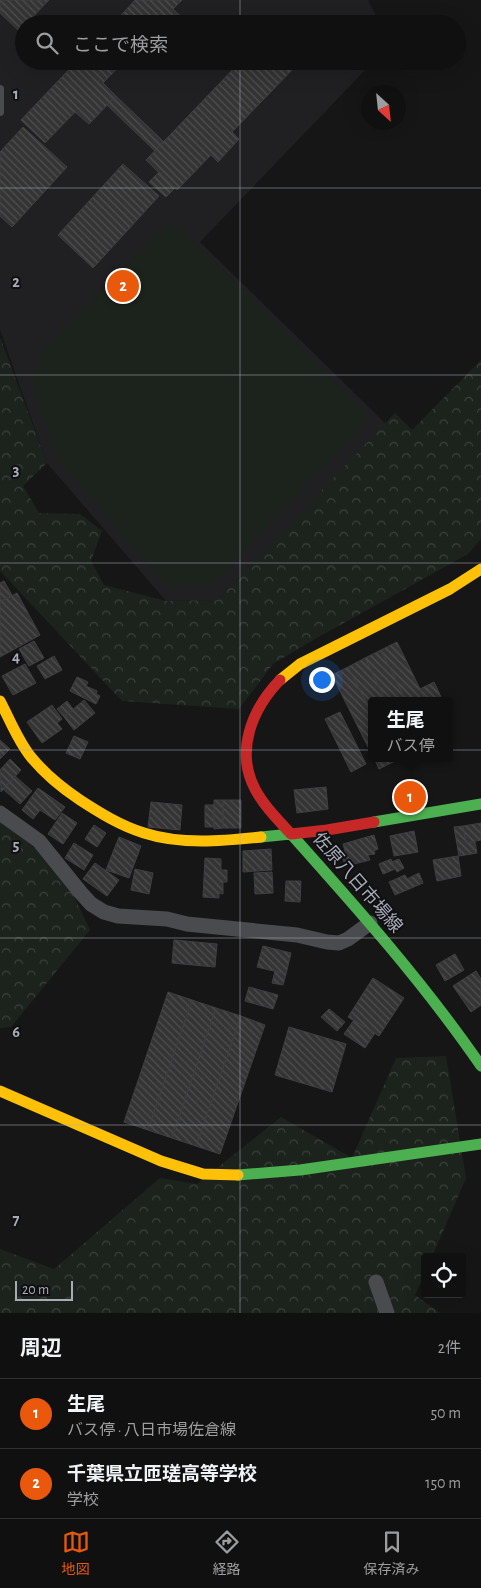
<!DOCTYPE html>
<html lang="ja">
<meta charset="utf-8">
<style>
body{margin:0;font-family:"Alegreya Sans","Noto Sans JP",sans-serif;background:#1e1e1e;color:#f1f3f6}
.controls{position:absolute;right:15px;bottom:15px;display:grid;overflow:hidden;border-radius:5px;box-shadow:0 5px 20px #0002}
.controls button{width:45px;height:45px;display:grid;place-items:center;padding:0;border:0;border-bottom:1px solid #303030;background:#101010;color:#f1f3f6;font:25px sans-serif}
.compass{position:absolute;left:361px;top:85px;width:45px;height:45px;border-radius:50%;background:#101010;box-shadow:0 5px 20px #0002;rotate:153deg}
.scale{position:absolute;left:15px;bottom:12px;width:58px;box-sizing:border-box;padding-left:5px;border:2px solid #a7abb8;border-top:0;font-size:14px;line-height:18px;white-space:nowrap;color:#a7abb8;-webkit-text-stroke:4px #101012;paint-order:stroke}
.you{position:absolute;left:321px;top:679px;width:18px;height:18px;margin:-12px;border:4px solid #fff;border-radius:50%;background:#1a73e8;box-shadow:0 0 0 8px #1a73e833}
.badge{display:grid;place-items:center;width:32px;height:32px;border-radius:50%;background:#ea580c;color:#fff;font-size:16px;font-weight:700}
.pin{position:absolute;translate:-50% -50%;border:2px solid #fff;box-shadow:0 1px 5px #0006}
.popup{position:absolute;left:368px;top:697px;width:85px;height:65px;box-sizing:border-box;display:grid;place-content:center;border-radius:5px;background:#101010;filter:drop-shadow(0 1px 4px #0005);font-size:16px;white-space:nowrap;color:#9c9d9f}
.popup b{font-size:19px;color:#f1f3f6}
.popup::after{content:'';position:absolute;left:50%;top:100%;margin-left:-10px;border:10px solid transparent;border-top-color:#101010}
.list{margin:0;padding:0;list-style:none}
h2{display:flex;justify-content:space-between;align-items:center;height:65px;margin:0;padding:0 20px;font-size:21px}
h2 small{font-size:16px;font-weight:400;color:#9c9d9f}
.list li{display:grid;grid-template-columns:32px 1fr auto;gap:15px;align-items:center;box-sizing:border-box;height:70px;padding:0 20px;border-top:1px solid #303030}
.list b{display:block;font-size:19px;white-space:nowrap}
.list p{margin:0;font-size:16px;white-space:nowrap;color:#9c9d9f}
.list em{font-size:16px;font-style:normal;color:#9c9d9f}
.icon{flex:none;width:28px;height:28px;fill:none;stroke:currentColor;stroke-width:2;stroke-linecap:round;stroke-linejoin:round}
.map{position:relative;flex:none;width:481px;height:1313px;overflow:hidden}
.search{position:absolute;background:#101010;box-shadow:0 5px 20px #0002;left:15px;right:15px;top:15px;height:55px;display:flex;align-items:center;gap:12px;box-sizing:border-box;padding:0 18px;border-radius:28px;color:#9c9d9f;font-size:19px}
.sheet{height:205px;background:#101010}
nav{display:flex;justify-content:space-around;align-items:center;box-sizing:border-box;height:70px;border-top:1px solid #303030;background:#101010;font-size:14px;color:#9c9d9f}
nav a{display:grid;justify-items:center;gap:2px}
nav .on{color:#ea580c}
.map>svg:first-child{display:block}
.built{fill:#202022}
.forest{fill:url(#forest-crowns)}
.garden{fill:#1c231d}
.building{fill:url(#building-back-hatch);stroke:#3e3f42}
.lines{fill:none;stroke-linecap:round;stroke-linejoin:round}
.lane{stroke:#4a4b4f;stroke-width:8}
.street{stroke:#4a4b4f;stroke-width:15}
.fast{stroke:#4caf50;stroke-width:11}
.slow{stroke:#ffc107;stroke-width:11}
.jam{stroke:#c62828;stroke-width:11}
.grid{fill:none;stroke:#a7abb8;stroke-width:1;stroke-opacity:0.55}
.labels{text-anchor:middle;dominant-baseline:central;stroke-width:4;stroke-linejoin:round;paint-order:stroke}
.street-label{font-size:18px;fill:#a7abb8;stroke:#101012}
.grid-label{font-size:16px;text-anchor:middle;font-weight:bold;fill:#a7abb8;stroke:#101012;stroke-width:4;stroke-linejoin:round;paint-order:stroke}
</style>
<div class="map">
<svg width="481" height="1313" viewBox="0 0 481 1313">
<defs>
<pattern id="forest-crowns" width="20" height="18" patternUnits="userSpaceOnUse" patternTransform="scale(1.25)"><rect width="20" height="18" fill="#1c231d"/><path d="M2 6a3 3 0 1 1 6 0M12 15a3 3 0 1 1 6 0" fill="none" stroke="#3a403c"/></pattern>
<pattern id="building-back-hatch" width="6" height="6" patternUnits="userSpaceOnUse" patternTransform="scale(1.25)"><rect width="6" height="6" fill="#343435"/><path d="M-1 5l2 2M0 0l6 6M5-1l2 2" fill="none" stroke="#4f4f50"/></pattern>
</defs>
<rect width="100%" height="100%" fill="#161616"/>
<path class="built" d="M0 0H368L380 24H24V61H374L200 242 386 424 218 600 166 601 47 463 0 330Z"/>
<path class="forest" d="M0 337 47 463 23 486 39 513 80 514 102 531 91 561 104 585 166 601 218 600 395 413 412 430 481 360V539L468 554 315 639 273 664 239 709 122 701 0 571Z
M0 820 61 869 90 930 11 1027 0 1028Z
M446 1056 466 1178 432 1257H425V1273L415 1295 440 1313H0V1249L54 1269 160 1178 197 1184 281 1117 352 1158 396 1058Z"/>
<path class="garden" d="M171 219 370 417 213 584 166 586 57 458 32 383 41 353Z"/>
<path class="building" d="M0 0H49L26 24H24V26L19 31 0 13Z
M135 0H182L173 9 187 22 186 24H169L164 19 160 24H113Z
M77 61H124L103 83 116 96 89 124 75 112 45 143 21 120Z
M241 61H288L294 68 232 132 239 139 218 162 211 155 177 190 146 160Z
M116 96 164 142 155 151 107 105Z
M23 127 67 167 12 227 0 216V152Z
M123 164 159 196 93 268 58 235Z
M159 172 175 188 166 197 149 182Z
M4 581 12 595 0 602V583Z
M17 593 40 635 0 657V602Z
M34 641 44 658 29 666 19 649Z
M397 642 420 689 426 701H406L381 650Z
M381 650 406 701H386L365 658Z
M54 656 62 670 45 679 37 666Z
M365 658 386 701H371V712L348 667Z
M25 664 36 683 13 695 2 676Z
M348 667 371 712V753L332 675Z
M77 677 88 682 86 686 97 691 96 694 100 696 96 704 70 691Z
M434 682 443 701H426L420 689Z
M84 700 95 713 74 730 64 717Z
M67 701 73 709 64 717 57 709Z
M52 705 62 719 57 723 62 729 42 743 27 722Z
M340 712 366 764 351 772 325 719Z
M74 736 88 742 80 759 66 753Z
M0 740 10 749 0 759Z
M374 758H394L395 761 379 769Z
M10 759 21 770 1 792 0 770Z
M15 776 32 791 20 804 3 789Z
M326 787 328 809 297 813 294 790Z
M38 788 65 807 55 820 40 810 33 819 22 810Z
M214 800H223V828L214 829Z
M223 800H241V828H223Z
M151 802 182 805 180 830 148 827Z
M205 805H214V827H205Z
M62 813 77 823 63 844 48 834Z
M481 823V840L466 843 463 826Z
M94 825 106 833 97 847 85 839Z
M463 826 466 843 475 842 477 853 459 856 454 827Z
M414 831 418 852 394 856 390 836Z
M374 835 378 849 374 851 375 854 368 855 370 860 354 864 352 860 344 862 341 853 345 851 343 844Z
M119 837 141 846 129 878 106 870Z
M74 843 93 855 84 870 65 858Z
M271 849 272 870 243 872V851Z
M458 856 461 876 437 881 433 860Z
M205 858 221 859V870H227V882H223V894L219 893V898L203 897Z
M391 859 395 869 383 874 379 864Z
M399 859 404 868 397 872 392 862Z
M95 863 119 880 107 896 83 879Z
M135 869 153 873 149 894 131 890Z
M272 872 273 893 255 894 254 873Z
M419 873 423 883 395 895 389 882 405 875 407 879Z
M286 881H301L300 902 285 901Z
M174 940 217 944 215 967 172 963Z
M263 946 291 953 286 974 257 967Z
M455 954 464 970 445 981 436 965Z
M275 971 286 974 283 985 272 983Z
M476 971 481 979V1005L471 1012 453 986Z
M373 978 404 998 379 1036 348 1017Z
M249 987 278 995 273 1009 245 1001Z
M168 992 192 1000 148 1130 124 1122Z
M192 1000 216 1008 172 1138 148 1130Z
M216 1008 241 1016 196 1146 172 1138Z
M329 1009 345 1022 337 1031 321 1017Z
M241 1016 265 1025 220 1154 196 1146Z
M354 1020 375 1033 365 1048 344 1034Z
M289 1027 346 1044 332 1092 275 1075Z"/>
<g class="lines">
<path class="lane" d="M0 89V112"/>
<path class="street" d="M0 813 39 841 81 893 91 904 104 912 118 916 167 919 187 924 297 935 327 942 339 943 348 939 370 923
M376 1282 387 1313"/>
<path class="fast" d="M374 822 481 804
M261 837 291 834C358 909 424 983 481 1066
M238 1175 300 1170 481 1144"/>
<path class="slow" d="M280 680 300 664 450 589 481 569
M0 701C10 720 18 741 31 757 45 774 62 788 80 800 100 813 121 826 144 833 181 845 223 841 261 837
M0 1091 161 1161 203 1174 238 1175"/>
<path class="jam" d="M280 680C252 709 235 751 255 789 264 806 278 820 291 834L327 830 374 822"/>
</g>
<path class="grid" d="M240 0V24M240 61V1313M0 188H481M0 375H481M0 563H481M0 750H481M0 938H481M0 1125H481"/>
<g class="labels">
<g class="street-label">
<text transform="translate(357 883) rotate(49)">佐原八日市場線</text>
</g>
</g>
<g class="grid-label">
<text x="16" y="99">1</text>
<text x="16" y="287">2</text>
<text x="16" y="475">3</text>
<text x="16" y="662">4</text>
<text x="16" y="850">5</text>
<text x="16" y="1037">6</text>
<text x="16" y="1225">7</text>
</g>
</svg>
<div class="controls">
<button><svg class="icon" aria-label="locate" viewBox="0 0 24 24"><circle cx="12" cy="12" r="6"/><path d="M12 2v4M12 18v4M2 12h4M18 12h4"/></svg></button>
</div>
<svg class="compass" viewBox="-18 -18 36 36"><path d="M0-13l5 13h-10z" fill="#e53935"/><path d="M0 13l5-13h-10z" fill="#9c9d9f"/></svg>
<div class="scale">20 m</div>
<div class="you"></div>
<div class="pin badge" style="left:410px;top:797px">1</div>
<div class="popup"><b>生尾</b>バス停</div>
<div class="pin badge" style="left:123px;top:286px">2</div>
<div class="search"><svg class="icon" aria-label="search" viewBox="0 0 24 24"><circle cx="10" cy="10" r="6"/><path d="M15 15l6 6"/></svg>ここで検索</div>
</div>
<section class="sheet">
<h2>周辺<small>2件</small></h2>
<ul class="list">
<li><span class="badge">1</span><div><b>生尾</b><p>バス停 · 八日市場佐倉線</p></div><em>50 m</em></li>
<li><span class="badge">2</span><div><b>千葉県立匝瑳高等学校</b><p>学校</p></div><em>150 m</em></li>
</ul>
</section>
<nav>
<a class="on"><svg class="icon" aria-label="map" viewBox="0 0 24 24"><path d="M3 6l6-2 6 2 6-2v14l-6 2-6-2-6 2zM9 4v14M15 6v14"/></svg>地図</a>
<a><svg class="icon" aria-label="directions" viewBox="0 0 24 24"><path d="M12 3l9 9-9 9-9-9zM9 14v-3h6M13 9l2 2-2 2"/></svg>経路</a>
<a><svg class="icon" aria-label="saved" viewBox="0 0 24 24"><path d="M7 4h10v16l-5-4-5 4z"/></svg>保存済み</a>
</nav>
